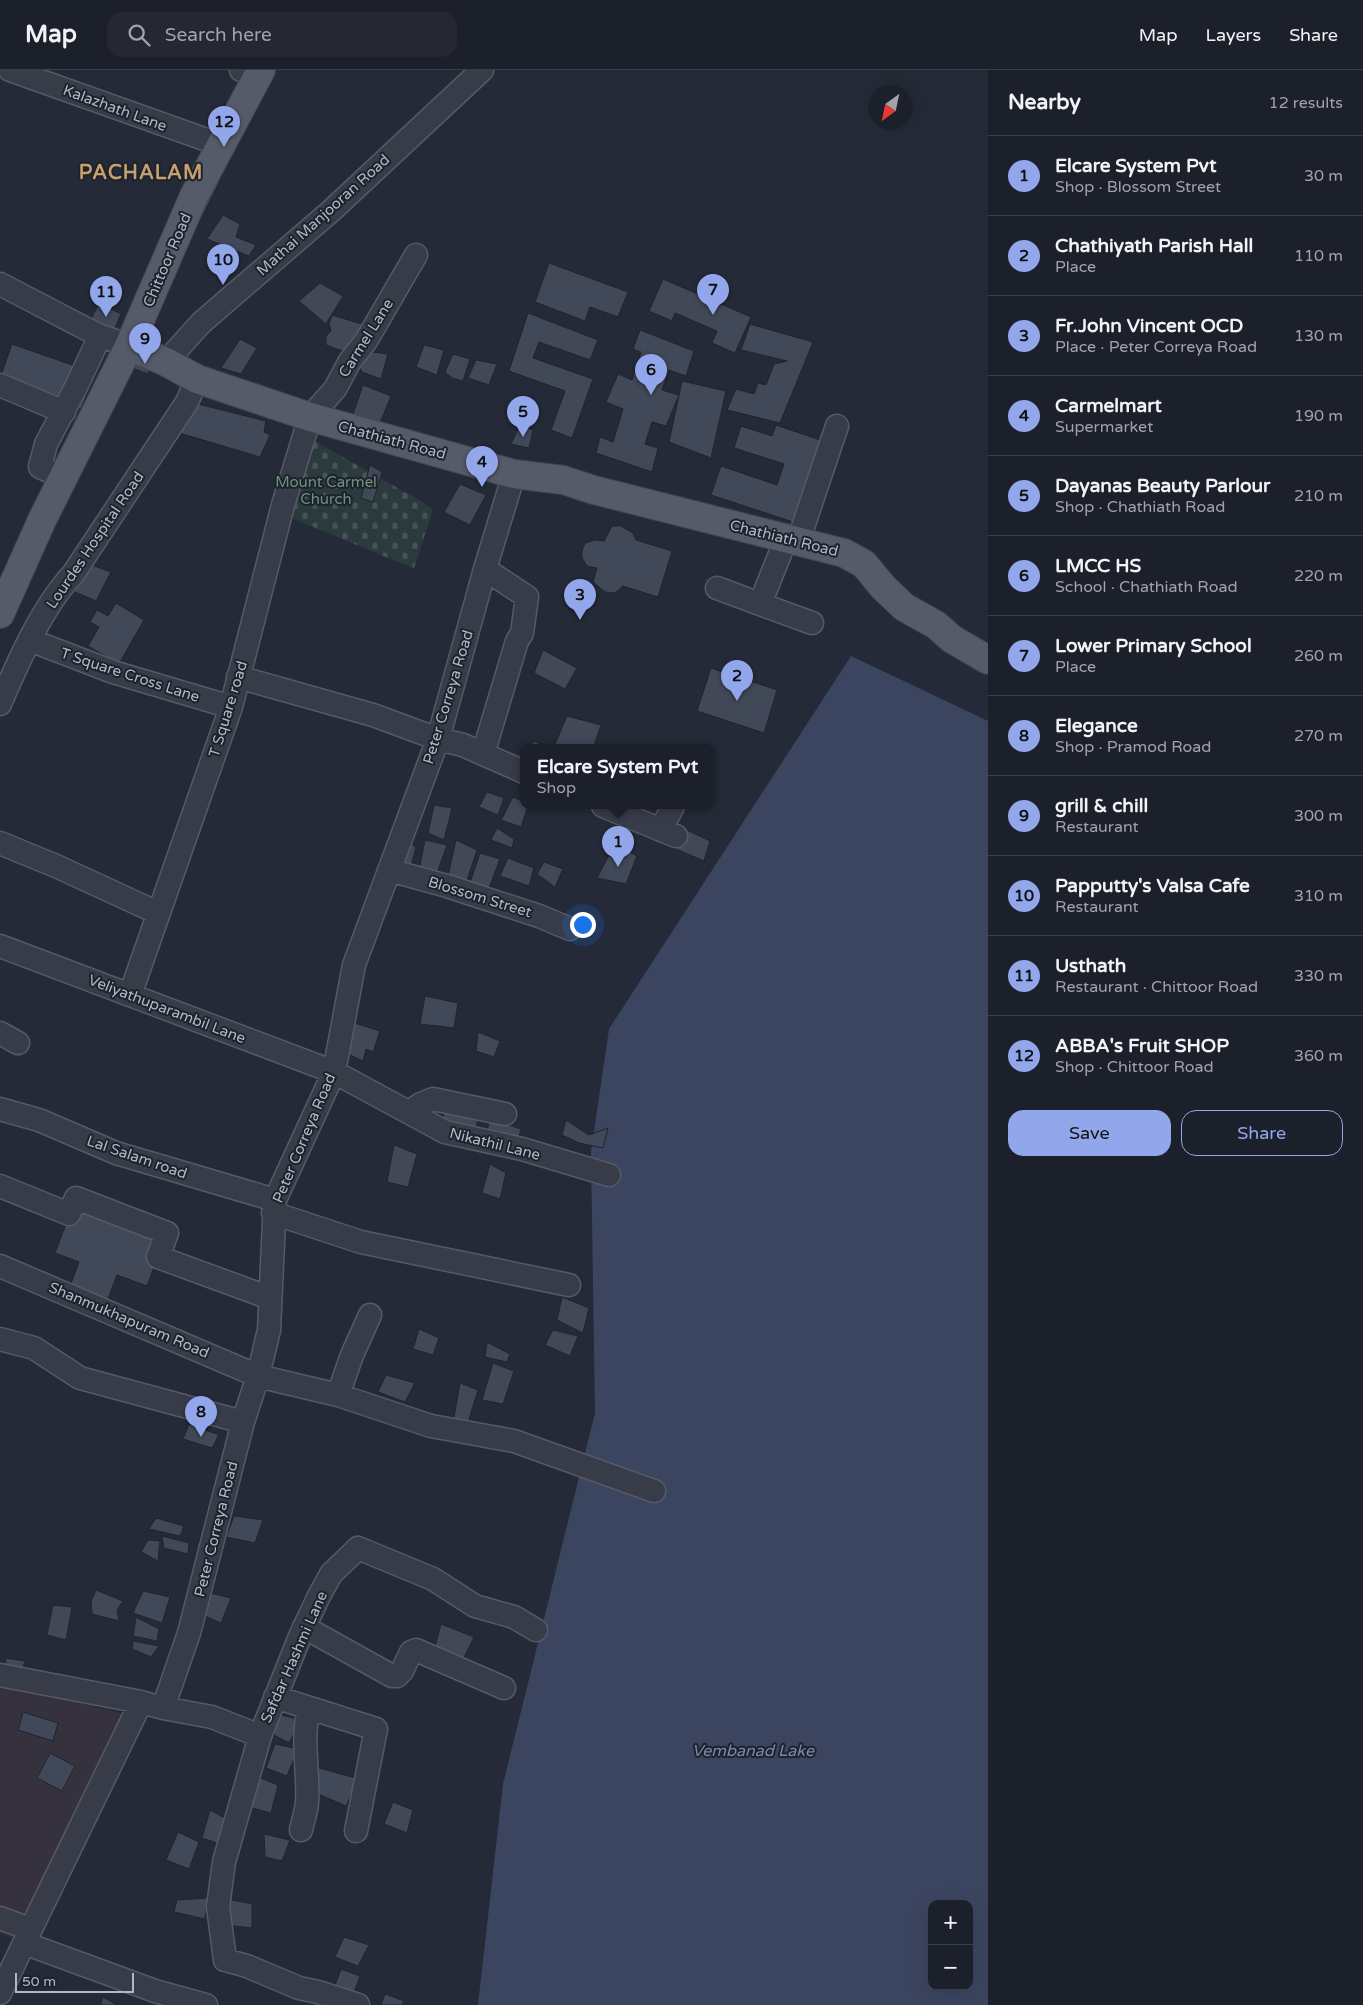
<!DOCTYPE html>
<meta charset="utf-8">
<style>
body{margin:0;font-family:"Varela Round",sans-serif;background:#252832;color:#f1f3f6}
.controls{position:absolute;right:15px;bottom:15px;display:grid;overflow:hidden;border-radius:10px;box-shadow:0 5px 20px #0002}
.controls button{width:45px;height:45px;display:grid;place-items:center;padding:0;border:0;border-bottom:1px solid #3a3e47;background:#1c202a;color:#f1f3f6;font:25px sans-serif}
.compass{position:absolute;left:868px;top:15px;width:45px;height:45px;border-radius:50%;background:#1c202a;box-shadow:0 5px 20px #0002;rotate:213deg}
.scale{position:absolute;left:15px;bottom:12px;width:119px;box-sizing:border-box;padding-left:5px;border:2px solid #b3b7c4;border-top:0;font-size:14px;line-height:18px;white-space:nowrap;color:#b3b7c4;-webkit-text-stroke:4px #1d222d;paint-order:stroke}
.you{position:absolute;left:582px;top:854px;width:18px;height:18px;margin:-12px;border:4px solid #fff;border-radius:50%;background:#1a73e8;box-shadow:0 0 0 8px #1a73e833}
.badge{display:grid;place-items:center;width:32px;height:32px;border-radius:50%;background:#92a7eb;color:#111;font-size:16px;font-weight:700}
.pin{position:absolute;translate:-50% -41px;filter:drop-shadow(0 1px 2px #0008)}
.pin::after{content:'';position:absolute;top:26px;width:18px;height:15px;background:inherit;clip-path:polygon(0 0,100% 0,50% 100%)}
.popup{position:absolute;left:520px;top:674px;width:195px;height:65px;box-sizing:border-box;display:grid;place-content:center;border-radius:10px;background:#1c202a;filter:drop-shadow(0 1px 4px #0005);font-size:16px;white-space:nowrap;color:#a0a3a8}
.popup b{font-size:19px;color:#f1f3f6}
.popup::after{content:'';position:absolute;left:50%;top:100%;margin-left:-10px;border:10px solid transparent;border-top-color:#1c202a}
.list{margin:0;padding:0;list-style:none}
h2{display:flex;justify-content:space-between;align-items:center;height:65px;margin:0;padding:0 20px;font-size:21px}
h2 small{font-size:16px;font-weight:400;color:#a0a3a8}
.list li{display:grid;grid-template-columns:32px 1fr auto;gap:15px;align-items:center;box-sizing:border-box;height:80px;padding:0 20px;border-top:1px solid #3a3e47}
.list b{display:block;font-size:19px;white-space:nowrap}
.list p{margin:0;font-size:16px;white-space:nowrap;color:#a0a3a8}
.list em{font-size:16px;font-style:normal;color:#a0a3a8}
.actions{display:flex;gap:10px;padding:15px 20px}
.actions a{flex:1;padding:11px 0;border:1px solid #92a7eb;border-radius:15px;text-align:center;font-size:18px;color:#92a7eb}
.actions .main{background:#92a7eb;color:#111}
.icon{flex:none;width:28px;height:28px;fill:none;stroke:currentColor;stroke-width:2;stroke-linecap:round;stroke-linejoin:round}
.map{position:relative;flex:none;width:988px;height:1935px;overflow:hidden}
header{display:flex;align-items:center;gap:30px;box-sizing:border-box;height:70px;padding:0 25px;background:#1c202a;border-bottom:1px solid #3a3e47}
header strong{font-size:24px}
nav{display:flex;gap:28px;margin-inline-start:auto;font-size:18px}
.search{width:350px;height:45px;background:#252832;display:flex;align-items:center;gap:12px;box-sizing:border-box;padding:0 18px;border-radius:15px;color:#a0a3a8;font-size:19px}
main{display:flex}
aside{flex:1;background:#1c202a}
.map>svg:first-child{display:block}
.medical{fill:#35323e}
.cemetery{fill:url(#cemetery-stones)}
.water{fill:#3c4560;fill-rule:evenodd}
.building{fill:#414857;stroke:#1f2430}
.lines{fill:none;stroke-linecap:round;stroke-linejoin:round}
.minor-casing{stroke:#565a67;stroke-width:25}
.major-casing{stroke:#414652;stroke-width:30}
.minor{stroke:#383c49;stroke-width:22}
.major{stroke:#565b69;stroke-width:28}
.labels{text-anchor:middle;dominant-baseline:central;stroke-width:4;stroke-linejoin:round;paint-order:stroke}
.street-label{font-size:15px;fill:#b3b7c4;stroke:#1d222d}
.park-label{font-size:15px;fill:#6d937c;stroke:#1d222d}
.water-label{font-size:16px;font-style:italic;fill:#7e8aaa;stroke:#1d222d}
.district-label{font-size:20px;font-weight:bold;letter-spacing:1px;fill:#c7a16c;stroke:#1d222d}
</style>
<header>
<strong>Map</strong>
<div class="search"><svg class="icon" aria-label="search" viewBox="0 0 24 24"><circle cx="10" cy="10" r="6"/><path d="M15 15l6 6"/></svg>Search here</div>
<nav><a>Map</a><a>Layers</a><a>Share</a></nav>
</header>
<main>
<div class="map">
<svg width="988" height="1935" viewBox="0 0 988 1935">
<defs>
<pattern id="cemetery-stones" width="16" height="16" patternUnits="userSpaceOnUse" patternTransform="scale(1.25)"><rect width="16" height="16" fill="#2b3a3d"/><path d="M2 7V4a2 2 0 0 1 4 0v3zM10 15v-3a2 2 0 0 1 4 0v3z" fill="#475457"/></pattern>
</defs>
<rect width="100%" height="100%" fill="#252a38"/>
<path class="medical" d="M0 1614 129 1645 15 1868 0 1864Z"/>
<path class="cemetery" d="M302 364 419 430 433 440 414 498C368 481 324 460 278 443Z"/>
<path class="water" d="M851 586 988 651V1935H478L503 1714 595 1343 591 1082 609 959ZM932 1834H969V1916H932Z"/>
<path class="building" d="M208 105 220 111 196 159 184 154Z
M223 145 240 154 236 167 256 175 249 186 207 169Z
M549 193 628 222 618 247 590 237 585 251 535 232Z
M663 209 751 247 735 283 712 273 717 261 675 243 672 251 649 241Z
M320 213 343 226 326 254 299 231Z
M99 233 121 244 114 260 91 249Z
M528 243 598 270 590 290 539 272 533 288 593 309 572 368 551 360 565 321 509 301Z
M332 245 365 255 348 283 326 275V266L331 261 329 254Z
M750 254 813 272 780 353 727 340 736 319 754 324 758 313 766 315 774 294 787 291 741 280Z
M640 260 694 281 686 306 669 300 662 320 679 325 666 356 652 352 645 374 658 378 652 402 596 383 600 367 613 372 623 339 606 332 618 304 632 310 641 282 633 279Z
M240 269 257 278 241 304 221 298Z
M12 274 95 303 81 339 0 308Z
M424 275 444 280 437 305 416 297Z
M368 276 373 282 388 284 381 309 362 302 358 295Z
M453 284 470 289 463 311 452 308 445 302Z
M136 288 152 293 148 304 132 298Z
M476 290 497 294 489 315 468 308Z
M682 311 726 321 711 388 669 372Z
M363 315 391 326 376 363 351 350Z
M190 332 266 351 264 362 270 365 260 387 176 362Z
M520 355 533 360 529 378 511 374Z
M776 355 826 372 799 454 711 425 721 396 777 415 784 394 734 378 741 356 772 366Z
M370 395 382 402 373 432 361 428Z
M460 414 486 425 470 455 444 442Z
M612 456H621L633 463 636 470 672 481 658 527 623 516 615 523 605 522 593 512 597 498 587 496 582 488V481L585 473 595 470 604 471Z
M86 493 111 502 96 531 68 519Z
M116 533 144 550 119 594 88 576 99 557 90 552 97 540 108 546Z
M543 580 577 598 565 619 534 603Z
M711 598 777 620 764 663 697 641Z
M567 646 601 655 593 678H566L555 674Z
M533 671 552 678H530Z
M487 722 504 728 498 745 479 737Z
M513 727 524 732V736H528L521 757 501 750Z
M434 735 452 738 444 770 428 763Z
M497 758 514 769 512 778 491 770Z
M685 759 710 771 704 791 676 779Z
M400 768 416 777 410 800 391 797Z
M425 770 447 775 437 803 419 800Z
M456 770 477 780 466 813 448 806Z
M615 774 637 786 626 814 597 808Z
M480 783 500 789 488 821 470 813Z
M508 788 534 798 529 816 500 806Z
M544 792 563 799 555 817 537 804Z
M425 926 458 933 454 958 420 954Z
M338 948 380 961 373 982 366 979 363 991 330 976Z
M478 962 500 971 494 987 476 981Z
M447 1040 478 1046 476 1062 438 1054Z
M490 1049 521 1059 517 1074 486 1064Z
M566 1050 589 1065 608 1058 603 1078 579 1073 562 1065Z
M394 1075 417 1084 408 1117 387 1112Z
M490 1094 506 1103 500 1129 482 1123Z
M76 1128 167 1163 147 1216 117 1205 104 1239 67 1224 79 1192 55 1183Z
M562 1227 589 1238 583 1263 557 1250Z
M419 1259 439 1268 433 1285 413 1279Z
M553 1260 578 1266 570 1286 545 1275Z
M487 1272 510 1284 507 1292 485 1287Z
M493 1293 514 1301 503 1334 482 1330Z
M386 1305 415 1313 405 1332 378 1322Z
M460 1313 478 1320 467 1356 453 1353Z
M189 1354 219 1365 212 1378 183 1369Z
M234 1446 263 1450 255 1473 226 1467Z
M156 1448 184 1456 180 1466 149 1459Z
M162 1466 189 1473 188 1484 164 1478Z
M148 1470 160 1471 158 1491 141 1482Z
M96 1520 123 1531 117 1540 119 1551 92 1544 91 1531Z
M143 1521 170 1527 162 1553 133 1543Z
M210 1523 231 1528 221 1553 203 1545Z
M53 1535 72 1537 66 1570 47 1565Z
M136 1547 159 1559 157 1571 133 1566Z
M441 1554 474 1567 461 1594 434 1580Z
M133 1571 159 1576 151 1587 132 1579Z
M6 1588 25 1591 20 1607 3 1603Z
M23 1642 58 1653 53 1671 18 1660Z
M277 1644 301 1650 289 1673 274 1665Z
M275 1674 298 1679 287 1706 266 1698Z
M50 1683 75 1696 62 1721 37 1708Z
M312 1696 359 1709 346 1736 309 1720Z
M253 1705 278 1715 271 1743 245 1736Z
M393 1732 413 1740 407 1763 384 1754Z
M210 1740 225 1748 220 1774 202 1768Z
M178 1762 199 1772 189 1799 166 1790Z
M264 1764 290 1770 282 1791 265 1787Z
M208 1828 205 1849 174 1842 177 1830Z
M223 1828 252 1834V1858L225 1855Z
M344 1867 369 1875 358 1896 335 1887Z
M341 1899 360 1906 352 1928 333 1921Z
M385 1924 404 1931 402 1935H381Z
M103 1927 117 1935H100Z"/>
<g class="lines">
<g class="minor-casing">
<path id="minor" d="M10 0 221 75
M241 0 257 7
M0 214 100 266 113 270
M166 292 201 253 331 141 482 0
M0 315 64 342
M49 401 40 397 46 374 76 317 100 266
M798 472 837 356
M717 518 760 534 786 469
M760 534 812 553
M30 570 113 602 231 637
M238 607 373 645 438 669 463 675 483 684 517 571 522 563 527 527 485 499
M0 634C18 592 42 537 73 504L187 332 197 309
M483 684 524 702
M603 736 676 766
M661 760 673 736
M0 773 56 796 158 843
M389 800 447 816 539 846 570 859
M0 876 334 1002 445 1062 522 1079 609 1105
M130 925 231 637 283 435 310 347 335 319 350 291 366 271 416 185
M0 963 18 973
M0 1039 39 1050 116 1083 275 1130
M409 1042 421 1034 433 1029 505 1044
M0 1116 69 1144 76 1128 167 1163 158 1187 270 1228
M273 1143 361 1172 569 1215
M0 1196 258 1306 338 1325 431 1356 514 1371 654 1421
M0 1269 34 1278 80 1308 243 1352
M338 1325 352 1285 370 1245
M304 1557 392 1606H397L402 1601 411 1582 416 1580 504 1618
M0 1605 141 1632
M275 1627 376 1659 356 1761
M163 1638 212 1647 260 1666 301 1564 319 1526 331 1504 358 1478 433 1509 475 1536 514 1547 536 1560
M260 1666 224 1792 218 1837 225 1890 247 1896 299 1918 318 1922 358 1935
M301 1760C303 1751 306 1742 307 1733 309 1701 301 1670 309 1638
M0 1848 30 1859
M24 1873 155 1921 206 1935
M0 1923 141 1632 163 1638 189 1563 243 1352 258 1306 269 1260 275 1130 334 1002 354 895 438 669 485 499 514 404"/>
</g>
<g class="major-casing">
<path id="major" d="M129 276 166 292 197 309 310 347 514 404 563 410 594 420 844 483 864 494 883 517 904 537 936 555 952 569 988 590
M0 544 42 450 129 276 194 126 261 0"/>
</g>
<use href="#minor" class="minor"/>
<use href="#major" class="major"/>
</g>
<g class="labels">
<g class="street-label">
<text transform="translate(115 38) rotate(20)">Kalazhath Lane</text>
<text transform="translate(323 145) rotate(-42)">Mathai Manjooran Road</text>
<text transform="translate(167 190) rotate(-67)">Chittoor Road</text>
<text transform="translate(366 268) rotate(-58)">Carmel Lane</text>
<text transform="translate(392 370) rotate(15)">Chathiath Road</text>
<text transform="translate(784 468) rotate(14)">Chathiath Road</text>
<text transform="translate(95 470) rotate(-56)">Lourdes Hospital Road</text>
<text transform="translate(130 605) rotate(18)">T Square Cross Lane</text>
<text transform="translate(448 627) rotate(-73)">Peter Correya Road</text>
<text transform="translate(228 639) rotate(-73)">T Square road</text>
<text transform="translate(480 827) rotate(17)">Blossom Street</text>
<text transform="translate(167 939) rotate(21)">Veliyathuparambil Lane</text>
<text transform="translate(304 1068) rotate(-67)">Peter Correya Road</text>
<text transform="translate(495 1074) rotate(14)">Nikathil Lane</text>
<text transform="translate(137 1087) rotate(19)">Lal Salam road</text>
<text transform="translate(129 1250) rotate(23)">Shanmukhapuram Road</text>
<text transform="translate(216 1459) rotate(-76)">Peter Correya Road</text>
<text transform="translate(294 1587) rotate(-66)">Safdar Hashmi Lane</text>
</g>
<g class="park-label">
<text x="326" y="412">Mount Carmel<tspan x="326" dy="17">Church</tspan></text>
</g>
<g class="water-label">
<text x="753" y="1681">Vembanad Lake</text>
</g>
<g class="district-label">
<text x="141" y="103">PACHALAM</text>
</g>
</g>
</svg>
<div class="controls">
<button>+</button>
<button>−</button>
</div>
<svg class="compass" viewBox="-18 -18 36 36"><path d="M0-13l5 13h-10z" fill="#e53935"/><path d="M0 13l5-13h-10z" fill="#a0a3a8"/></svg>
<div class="scale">50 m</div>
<div class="you"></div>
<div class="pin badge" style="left:618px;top:797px">1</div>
<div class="popup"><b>Elcare System Pvt</b>Shop</div>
<div class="pin badge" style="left:737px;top:631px">2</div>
<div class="pin badge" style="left:580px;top:550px">3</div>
<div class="pin badge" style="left:482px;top:417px">4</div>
<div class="pin badge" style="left:523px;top:367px">5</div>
<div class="pin badge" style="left:651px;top:325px">6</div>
<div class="pin badge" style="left:713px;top:245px">7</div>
<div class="pin badge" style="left:201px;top:1367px">8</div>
<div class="pin badge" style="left:145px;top:294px">9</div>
<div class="pin badge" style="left:223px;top:215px">10</div>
<div class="pin badge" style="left:106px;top:247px">11</div>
<div class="pin badge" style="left:224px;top:77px">12</div>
</div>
<aside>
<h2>Nearby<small>12 results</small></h2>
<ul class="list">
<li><span class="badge">1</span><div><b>Elcare System Pvt</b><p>Shop · Blossom Street</p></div><em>30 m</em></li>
<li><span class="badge">2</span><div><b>Chathiyath Parish Hall</b><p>Place</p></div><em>110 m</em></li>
<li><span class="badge">3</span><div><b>Fr.John Vincent OCD</b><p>Place · Peter Correya Road</p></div><em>130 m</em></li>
<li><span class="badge">4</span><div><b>Carmelmart</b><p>Supermarket</p></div><em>190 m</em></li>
<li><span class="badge">5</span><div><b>Dayanas Beauty Parlour</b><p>Shop · Chathiath Road</p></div><em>210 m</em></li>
<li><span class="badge">6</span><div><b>LMCC HS</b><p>School · Chathiath Road</p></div><em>220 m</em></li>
<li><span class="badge">7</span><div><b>Lower Primary School</b><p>Place</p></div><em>260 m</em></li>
<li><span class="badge">8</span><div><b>Elegance</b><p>Shop · Pramod Road</p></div><em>270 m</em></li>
<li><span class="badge">9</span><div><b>grill &amp; chill</b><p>Restaurant</p></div><em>300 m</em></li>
<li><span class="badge">10</span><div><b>Papputty's Valsa Cafe</b><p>Restaurant</p></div><em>310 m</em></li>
<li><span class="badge">11</span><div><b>Usthath</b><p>Restaurant · Chittoor Road</p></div><em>330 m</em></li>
<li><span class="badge">12</span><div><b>ABBA's Fruit SHOP</b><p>Shop · Chittoor Road</p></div><em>360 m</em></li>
</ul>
<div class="actions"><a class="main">Save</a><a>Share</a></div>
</aside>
</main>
